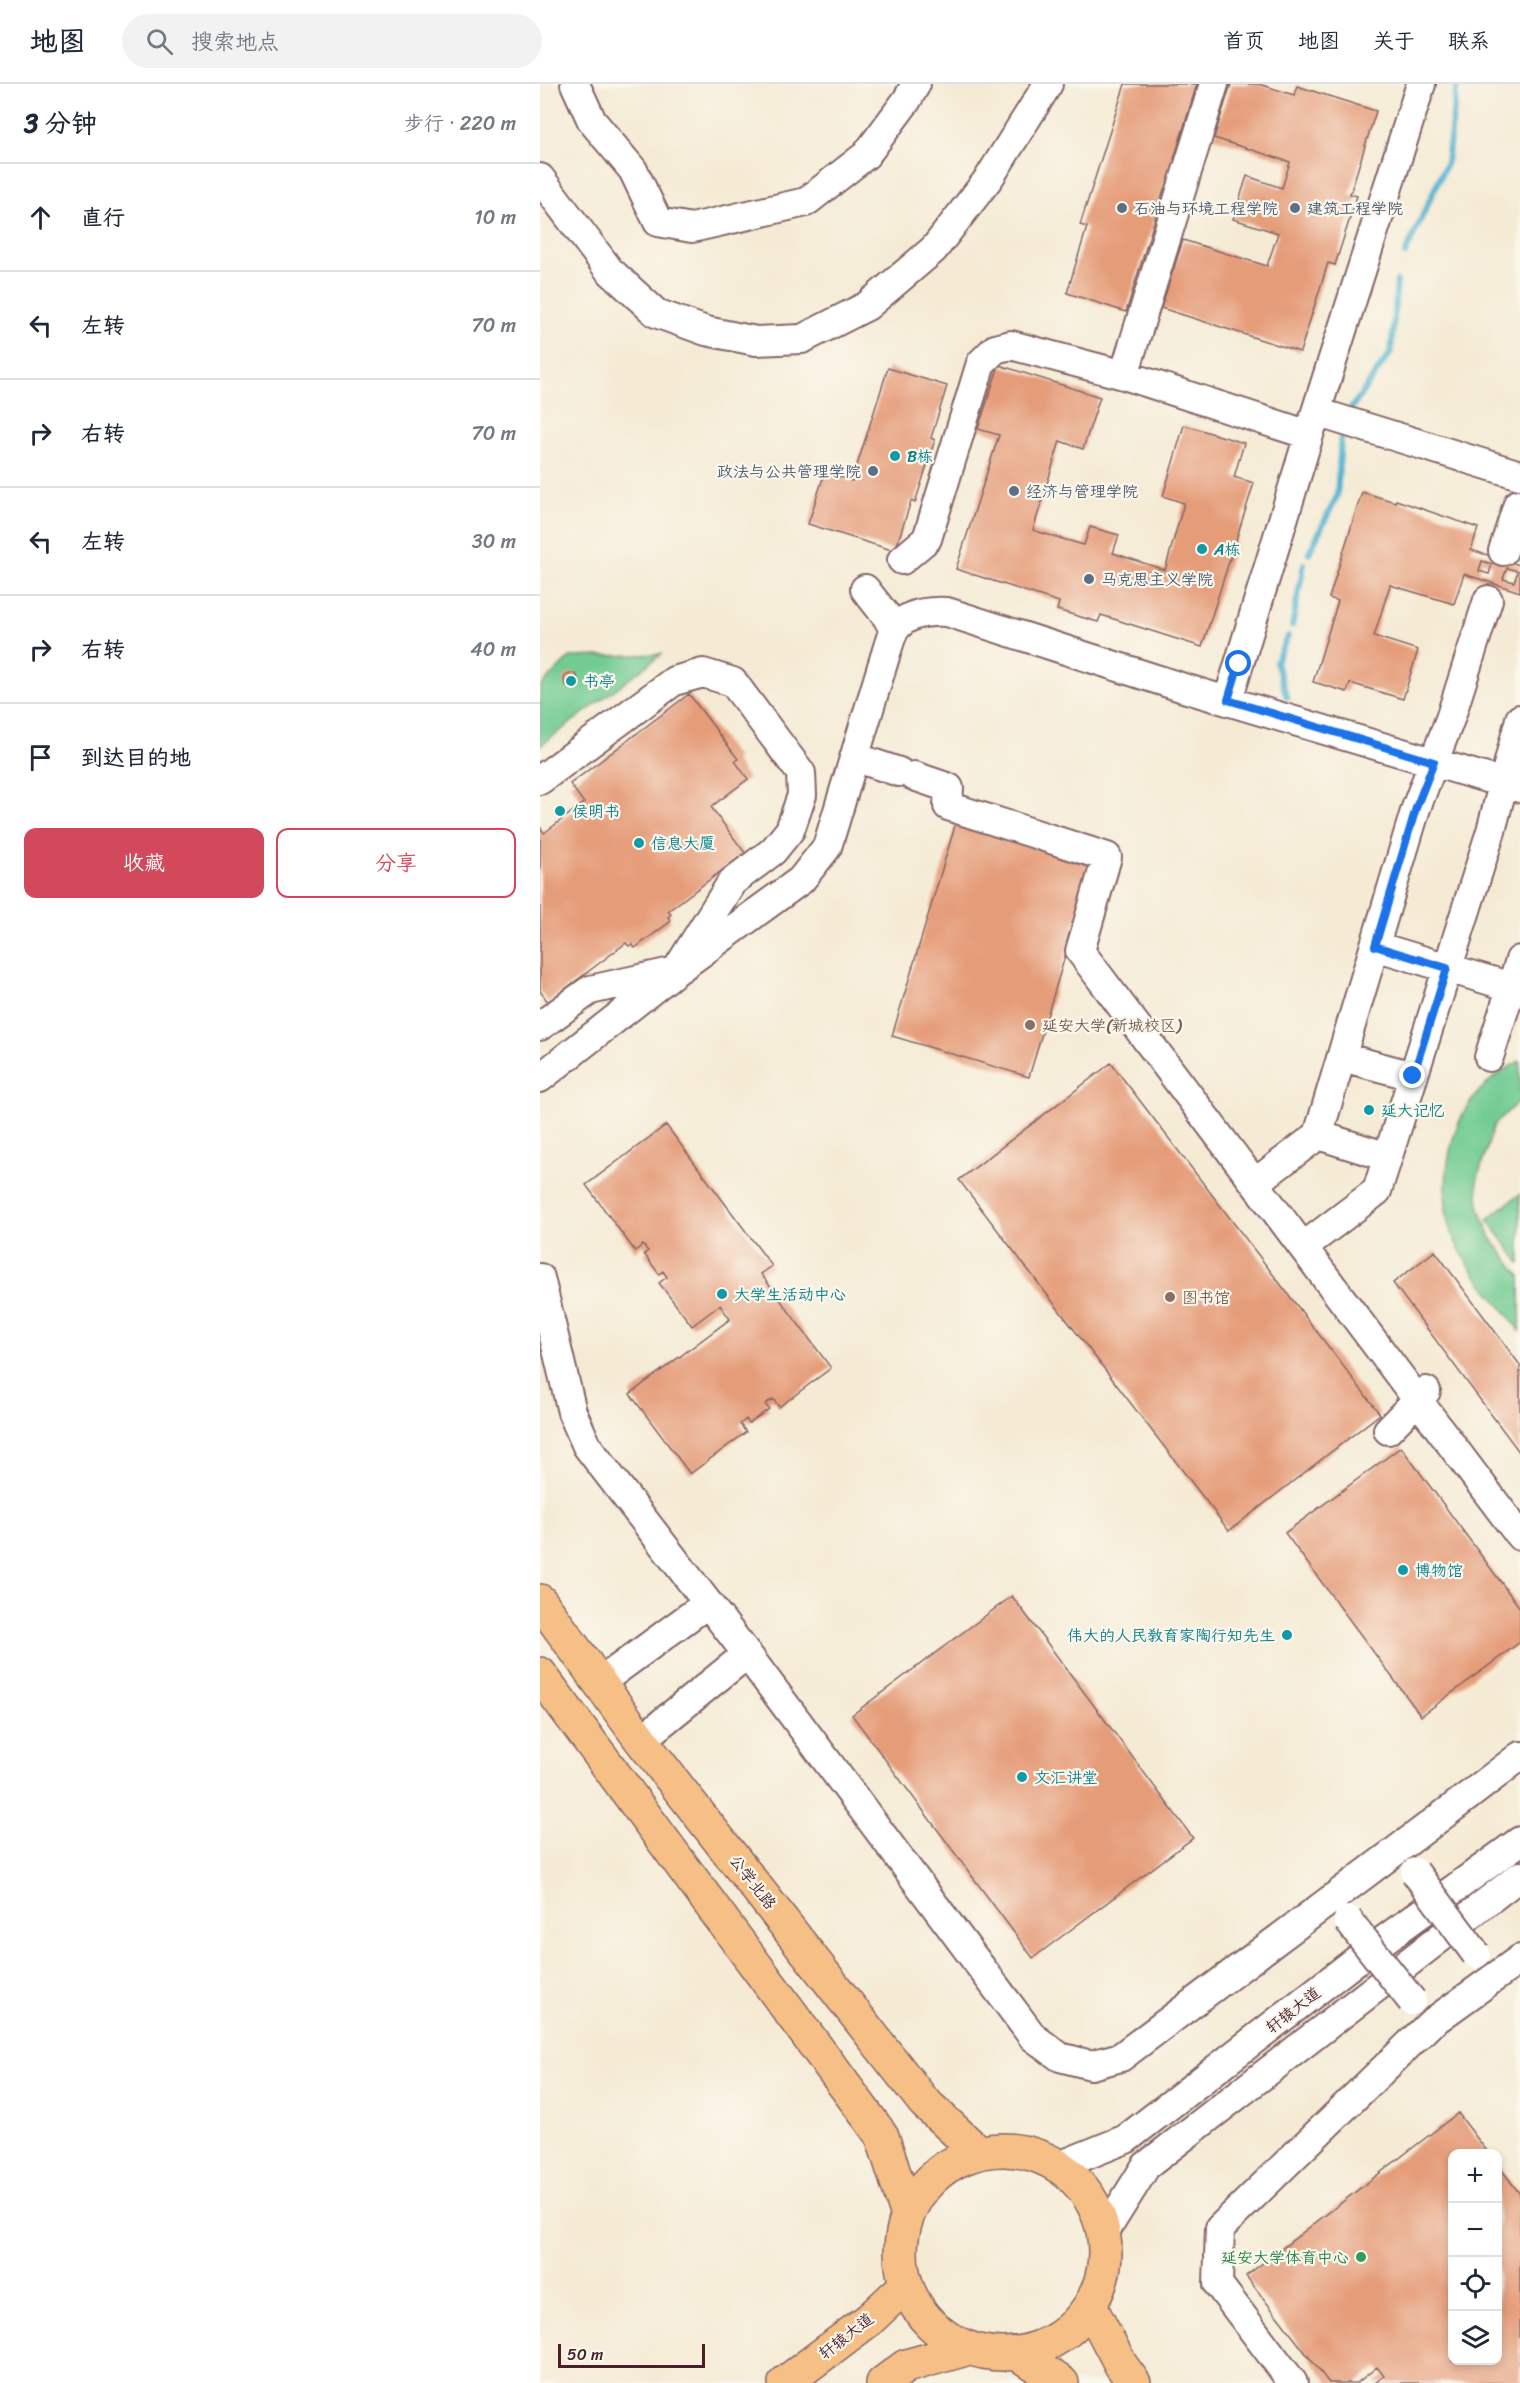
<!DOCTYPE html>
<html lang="zh">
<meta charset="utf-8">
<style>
body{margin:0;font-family:Sriracha,"LXGW WenKai TC",sans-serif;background:#f2f2f3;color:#1f2937}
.controls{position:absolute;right:18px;bottom:18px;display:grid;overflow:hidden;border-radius:12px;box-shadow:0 3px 9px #0003}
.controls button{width:54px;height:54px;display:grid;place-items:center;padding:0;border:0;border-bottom:2px solid #e0e1e3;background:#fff;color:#1f2937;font:30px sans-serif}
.scale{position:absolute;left:18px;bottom:15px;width:147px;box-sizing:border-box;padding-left:6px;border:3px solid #4a1f2b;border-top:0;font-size:16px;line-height:21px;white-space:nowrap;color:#4a1f2b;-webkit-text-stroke:4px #fbf7ec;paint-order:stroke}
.stop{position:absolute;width:18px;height:18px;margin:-14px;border:4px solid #1a73e8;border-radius:50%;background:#fff}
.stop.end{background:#1a73e8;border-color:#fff;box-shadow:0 2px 6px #0008}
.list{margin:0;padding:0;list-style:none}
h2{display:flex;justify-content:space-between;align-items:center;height:78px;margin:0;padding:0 24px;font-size:26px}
h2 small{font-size:20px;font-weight:400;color:#747a83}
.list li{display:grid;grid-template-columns:39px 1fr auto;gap:18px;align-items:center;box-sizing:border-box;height:108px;padding:0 24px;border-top:2px solid #e0e1e3}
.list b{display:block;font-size:22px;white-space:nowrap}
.list em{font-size:20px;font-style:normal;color:#747a83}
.actions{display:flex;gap:12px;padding:18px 24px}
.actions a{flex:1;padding:14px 0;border:2px solid #d1495b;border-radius:12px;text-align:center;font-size:21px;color:#d1495b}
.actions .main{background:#d1495b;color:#fff}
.icon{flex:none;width:33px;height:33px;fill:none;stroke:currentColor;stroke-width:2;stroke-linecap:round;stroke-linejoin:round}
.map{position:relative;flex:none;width:980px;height:2299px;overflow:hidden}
header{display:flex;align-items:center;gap:36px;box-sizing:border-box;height:84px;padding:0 30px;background:#fff;border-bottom:2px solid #e0e1e3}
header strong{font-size:28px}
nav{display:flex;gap:33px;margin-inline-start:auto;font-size:21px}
.search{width:420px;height:54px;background:#f2f2f3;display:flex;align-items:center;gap:15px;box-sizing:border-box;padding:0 21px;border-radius:33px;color:#747a83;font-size:22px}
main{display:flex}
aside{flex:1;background:#fff}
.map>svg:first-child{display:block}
.green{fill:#72cc92;stroke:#5e765e;stroke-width:1.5}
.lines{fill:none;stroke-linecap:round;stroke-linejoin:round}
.stream{stroke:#50b1cf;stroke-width:6}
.building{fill:#e59c79;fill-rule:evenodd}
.minor-casing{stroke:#866666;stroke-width:32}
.major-casing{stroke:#866666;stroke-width:36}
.minor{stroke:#fff;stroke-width:28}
.major{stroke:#f5bf86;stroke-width:33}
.minor-bridge-casing{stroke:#866666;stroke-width:32;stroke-linecap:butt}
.minor-bridge{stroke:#fff;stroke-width:28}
.route{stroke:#1a73e8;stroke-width:8}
.service-dot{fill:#5c6f8a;stroke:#fbf7ec;stroke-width:2}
.culture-dot{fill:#0f9aa8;stroke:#fbf7ec;stroke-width:2}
.education-dot{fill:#8d6e63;stroke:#fbf7ec;stroke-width:2}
.leisure-dot{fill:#2e9e5b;stroke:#fbf7ec;stroke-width:2}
.labels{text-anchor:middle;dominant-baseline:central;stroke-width:4.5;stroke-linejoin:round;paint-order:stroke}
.service-label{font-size:16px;fill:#4e5e75;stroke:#fbf7ec;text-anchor:start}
.culture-label{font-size:16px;fill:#0d838f;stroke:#fbf7ec;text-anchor:start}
.education-label{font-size:16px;fill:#785e54;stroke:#fbf7ec;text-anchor:start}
.street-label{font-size:16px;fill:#4a1f2b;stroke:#fbf7ec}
.leisure-label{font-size:16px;fill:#27864d;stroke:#fbf7ec;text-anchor:end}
</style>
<header>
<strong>地图</strong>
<div class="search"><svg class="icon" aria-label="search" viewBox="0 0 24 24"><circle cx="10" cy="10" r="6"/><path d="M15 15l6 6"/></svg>搜索地点</div>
<nav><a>首页</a><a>地图</a><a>关于</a><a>联系</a></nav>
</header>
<main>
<aside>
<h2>3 分钟<small>步行 · 220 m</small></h2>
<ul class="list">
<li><svg class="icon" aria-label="ahead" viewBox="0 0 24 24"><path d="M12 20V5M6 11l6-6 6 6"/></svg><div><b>直行</b></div><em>10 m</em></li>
<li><svg class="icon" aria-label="left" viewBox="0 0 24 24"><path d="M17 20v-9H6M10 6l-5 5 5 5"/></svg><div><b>左转</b></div><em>70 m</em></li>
<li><svg class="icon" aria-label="right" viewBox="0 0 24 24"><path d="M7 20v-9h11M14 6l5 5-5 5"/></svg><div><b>右转</b></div><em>70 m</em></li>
<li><svg class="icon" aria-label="left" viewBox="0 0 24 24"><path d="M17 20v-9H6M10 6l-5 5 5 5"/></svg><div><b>左转</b></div><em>30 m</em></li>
<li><svg class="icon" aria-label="right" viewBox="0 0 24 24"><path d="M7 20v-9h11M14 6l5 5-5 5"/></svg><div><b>右转</b></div><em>40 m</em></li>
<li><svg class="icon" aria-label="arrive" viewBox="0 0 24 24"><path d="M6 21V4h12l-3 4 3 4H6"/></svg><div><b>到达目的地</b></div></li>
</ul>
<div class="actions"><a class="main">收藏</a><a>分享</a></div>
</aside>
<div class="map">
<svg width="980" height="2299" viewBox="0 0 980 2299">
<rect width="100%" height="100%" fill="#fbf7ec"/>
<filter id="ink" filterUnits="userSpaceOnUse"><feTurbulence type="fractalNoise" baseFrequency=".0167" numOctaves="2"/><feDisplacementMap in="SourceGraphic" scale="12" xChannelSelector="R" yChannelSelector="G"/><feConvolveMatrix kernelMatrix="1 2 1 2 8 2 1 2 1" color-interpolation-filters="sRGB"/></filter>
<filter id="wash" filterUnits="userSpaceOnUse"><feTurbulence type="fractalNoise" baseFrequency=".008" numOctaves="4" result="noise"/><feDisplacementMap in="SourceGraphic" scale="24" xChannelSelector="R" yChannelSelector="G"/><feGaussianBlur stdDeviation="1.35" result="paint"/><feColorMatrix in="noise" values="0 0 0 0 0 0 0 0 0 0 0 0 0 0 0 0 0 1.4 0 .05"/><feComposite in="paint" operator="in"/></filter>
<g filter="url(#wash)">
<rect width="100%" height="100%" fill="#f5ebd5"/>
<path class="green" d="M122 570 0 662V603L30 573Z
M980 977V1016L954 1041 937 1096 939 1124 951 1154 980 1192V1247C956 1215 924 1183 910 1145 905 1131 905 1113 906 1099 909 1043 929 1003 980 977Z
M980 1110V1179L947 1135Z"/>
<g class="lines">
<path class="stream" d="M865 170 907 78 917 0
M810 326 851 268 857 197
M769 469 797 412 801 354
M752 542 764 480
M747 613 736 578 748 552"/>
</g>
<g id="blocks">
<path class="building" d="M585 0H657L634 75 640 76 631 107 624 105 586 228 527 209 547 143 540 141Z
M691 0H719L754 11 757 2 836 27 810 110 817 112 795 181 788 179 760 268 621 224 643 156 727 182 738 149 693 135 707 92 742 104 750 78 674 54Z
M459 281 560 313 543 365 520 357 493 446 502 449 544 461 550 443 579 451 573 469 625 486 644 419 623 412 644 341 704 359 694 393 714 399 662 563 561 531 558 538 517 526 519 518 416 485 459 351 438 345Z
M348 284 407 302 391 354 395 356 375 419 371 417 355 467 268 440 285 388 312 397Z
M822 408 855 418 856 416 938 444 931 466 980 481V508L924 490 914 520 850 501 834 552 878 566 863 615 810 599 807 608 773 598 798 517 789 514ZM942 477 952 480 949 490 939 487ZM967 484 978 487 974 498 963 495Z
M24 596a7 7 0 1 1 14 0a7 7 0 1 1-14 0Z
M149 610 198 675 195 677 208 695 171 723 205 769 128 827 131 830 128 833 131 837 95 864 92 860 89 862 86 859 8 918 0 907V743L4 749 44 719 30 700Z
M417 735 554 775 489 993 352 952Z
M571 979 840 1330 689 1447 419 1096Z
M126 1041 232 1182 221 1190 291 1284 239 1323 233 1315 225 1320 229 1325 209 1339 206 1335 200 1340 206 1348 150 1390 90 1310 190 1235 180 1221 152 1242 119 1199 127 1193 123 1187 119 1190 104 1170 108 1167 103 1161 95 1167 46 1101Z
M895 1167 980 1281V1369L853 1199Z
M861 1363 980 1524V1558L881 1632 745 1449Z
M472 1512 653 1754 493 1874 312 1631Z
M918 2029 949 2070H912V2277L958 2276V2081L980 2110V2299H835L844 2292 837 2283 817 2299H789L706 2192Z"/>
</g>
</g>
<g filter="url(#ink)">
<use href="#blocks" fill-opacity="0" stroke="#866666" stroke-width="1.5"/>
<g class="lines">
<g class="minor-casing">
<path id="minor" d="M35 0 52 37 93 86 118 138 152 144 266 118 326 71 367 16 376 0
M0 94 69 186 116 229 166 247 216 257 262 255 327 222 394 165 449 94 508 0
M584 291 674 0
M776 328 980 391
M963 467 978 420
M362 476 387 455 441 279 455 265 471 261 584 291 769 351
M325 505 347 533 354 546
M688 616 776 328 881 0
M329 678 359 688
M374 692 409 704 408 722 567 773 540 867 980 1452
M0 696 134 597 163 589 193 598 261 689 262 711 250 746 233 767 192 798 136 887 50 906 0 942
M835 862 971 903
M802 973 873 992
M949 973 980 876
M0 994 136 887 261 796 287 763 347 566C349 560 351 552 354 547 365 529 388 527 407 528L647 605 980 704
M778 1051 848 1073
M715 1099 778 1051 876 724 910 635 948 516
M763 1163 837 1107 951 747 980 635
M0 1194 32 1328 47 1362 207 1570 493 1953 520 1973 551 1981 581 1973C714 1872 849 1774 980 1672
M848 1346 886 1307
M59 1599 168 1519
M101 1656 207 1570
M519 2082 586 2055 818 1875 980 1757
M564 2149 606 2082 980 1792
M753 2299 678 2200 680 2144 890 1940 980 1875"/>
</g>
<g class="major-casing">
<path id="major" d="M0 1517 101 1656 384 2018 438 2068
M0 1590 342 2052 367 2129
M361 2168a102 102 0 1 1 204 0a102 102 0 1 1-204 0Z
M550 2222 581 2281 594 2299
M478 2270 522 2299
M245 2299 330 2235 365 2202
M343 2299 366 2282 426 2265"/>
</g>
<use href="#minor" class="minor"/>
<use href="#major" class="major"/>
<g class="minor-bridge-casing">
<path id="minor-bridge" d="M875 1788 936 1870
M808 1836 872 1917"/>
</g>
<use href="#minor-bridge" class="minor-bridge"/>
</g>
</g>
<g class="lines" filter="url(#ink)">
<path class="route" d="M699 580 688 616 894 678 876 724 835 862 907 884 873 992"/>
</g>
<g class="service-dot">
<circle cx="582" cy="124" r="6"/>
<circle cx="755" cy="124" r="6"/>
<circle cx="333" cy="387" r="6"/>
<circle cx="474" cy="407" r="6"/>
<circle cx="549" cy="495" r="6"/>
</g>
<g class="culture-dot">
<circle cx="355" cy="372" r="6"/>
<circle cx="662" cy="465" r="6"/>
<circle cx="31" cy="597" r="6"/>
<circle cx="20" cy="727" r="6"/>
<circle cx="99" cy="759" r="6"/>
<circle cx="829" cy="1026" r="6"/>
<circle cx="182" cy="1210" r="6"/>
<circle cx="863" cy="1486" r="6"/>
<circle cx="747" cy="1551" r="6"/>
<circle cx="482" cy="1693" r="6"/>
</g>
<g class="education-dot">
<circle cx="490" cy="941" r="6"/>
<circle cx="630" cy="1213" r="6"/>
</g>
<circle class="leisure-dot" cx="821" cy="2173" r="6"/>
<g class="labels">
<g class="service-label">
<text x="594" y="124">石油与环境工程学院</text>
<text x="767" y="124">建筑工程学院</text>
<text x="321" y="387" text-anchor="end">政法与公共管理学院</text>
<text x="486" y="407">经济与管理学院</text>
<text x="561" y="495">马克思主义学院</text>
</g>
<g class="culture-label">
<text x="367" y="372">B栋</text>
<text x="674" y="465">A栋</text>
<text x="43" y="597">书亭</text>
<text x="32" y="727">侯明书</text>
<text x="111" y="759">信息大厦</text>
<text x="841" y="1026">延大记忆</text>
<text x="194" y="1210">大学生活动中心</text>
<text x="875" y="1486">博物馆</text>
<text x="735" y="1551" text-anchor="end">伟大的人民教育家陶行知先生</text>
<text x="494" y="1693">文汇讲堂</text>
</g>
<g class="education-label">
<text x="502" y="941">延安大学(新城校区)</text>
<text x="642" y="1213">图书馆</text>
</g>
<g class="street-label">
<text transform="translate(213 1798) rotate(52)">公学北路</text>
<text transform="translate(753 1926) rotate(-38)">轩辕大道</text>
<text transform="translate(306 2252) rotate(-38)">轩辕大道</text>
</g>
<g class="leisure-label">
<text x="809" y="2173">延安大学体育中心</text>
</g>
</g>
</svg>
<div class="controls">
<button>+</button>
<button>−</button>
<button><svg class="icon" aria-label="locate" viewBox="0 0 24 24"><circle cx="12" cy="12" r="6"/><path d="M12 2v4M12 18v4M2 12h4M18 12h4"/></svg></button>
<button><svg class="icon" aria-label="layers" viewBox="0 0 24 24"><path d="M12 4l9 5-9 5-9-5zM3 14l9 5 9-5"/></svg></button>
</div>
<div class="scale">50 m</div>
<div class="stop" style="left:699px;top:580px"></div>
<div class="stop end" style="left:873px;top:992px"></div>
</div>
</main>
